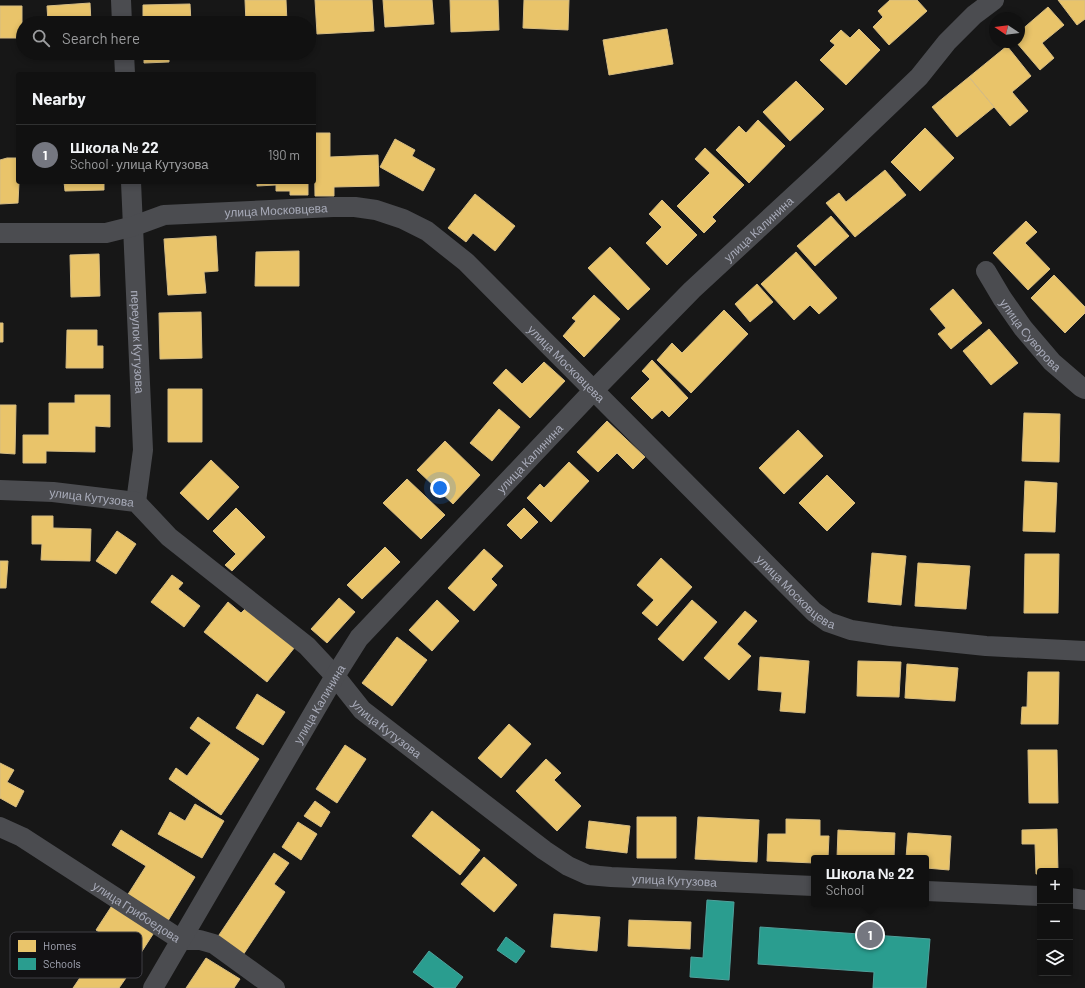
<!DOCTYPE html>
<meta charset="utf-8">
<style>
body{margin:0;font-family:Barlow,sans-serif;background:#1e1f1f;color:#f1f3f6}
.controls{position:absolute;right:12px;bottom:12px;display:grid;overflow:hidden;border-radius:4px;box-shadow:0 2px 6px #0003}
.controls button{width:36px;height:36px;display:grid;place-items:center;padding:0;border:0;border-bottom:1px solid #303131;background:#111;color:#f1f3f6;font:20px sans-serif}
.compass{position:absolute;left:989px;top:12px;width:36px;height:36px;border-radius:50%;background:#111;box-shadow:0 2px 6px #0003;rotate:283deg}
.you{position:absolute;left:440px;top:488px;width:14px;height:14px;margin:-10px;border:3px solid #fff;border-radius:50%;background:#1a73e8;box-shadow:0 0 0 6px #1a73e833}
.badge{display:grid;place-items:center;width:26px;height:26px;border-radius:50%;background:#757780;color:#fff;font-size:13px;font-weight:700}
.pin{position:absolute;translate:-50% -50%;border:2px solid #fff;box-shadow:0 1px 4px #0006}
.popup{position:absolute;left:811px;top:855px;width:118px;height:52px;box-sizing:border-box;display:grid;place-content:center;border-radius:4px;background:#111;filter:drop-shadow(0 1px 3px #0005);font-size:13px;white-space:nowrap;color:#9c9d9f}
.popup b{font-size:15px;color:#f1f3f6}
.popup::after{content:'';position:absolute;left:50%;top:100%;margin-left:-8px;border:8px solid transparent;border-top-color:#111}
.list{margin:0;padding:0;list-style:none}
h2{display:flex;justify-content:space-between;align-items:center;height:52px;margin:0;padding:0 16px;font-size:17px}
h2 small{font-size:13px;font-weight:400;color:#9c9d9f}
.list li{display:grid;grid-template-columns:26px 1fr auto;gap:12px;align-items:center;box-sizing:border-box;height:60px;padding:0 16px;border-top:1px solid #303131}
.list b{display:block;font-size:15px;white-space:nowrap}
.list p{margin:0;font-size:13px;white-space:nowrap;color:#9c9d9f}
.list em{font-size:13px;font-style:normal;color:#9c9d9f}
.icon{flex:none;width:22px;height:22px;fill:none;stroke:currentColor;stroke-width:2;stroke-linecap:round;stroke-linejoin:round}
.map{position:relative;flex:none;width:1085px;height:988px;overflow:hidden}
.search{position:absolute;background:#111;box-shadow:0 2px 6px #0003;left:16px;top:16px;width:300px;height:44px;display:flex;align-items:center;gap:10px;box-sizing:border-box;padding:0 14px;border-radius:22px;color:#9c9d9f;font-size:15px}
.panel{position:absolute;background:#111;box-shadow:0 2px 6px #0003;left:16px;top:72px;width:300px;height:112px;border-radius:4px}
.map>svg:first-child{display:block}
.homes{fill:#e9c46a;stroke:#d6bc82}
.schools{fill:#2a9d8f;stroke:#50a19c}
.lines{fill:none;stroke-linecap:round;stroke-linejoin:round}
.minor{stroke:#4b4c50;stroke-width:20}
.labels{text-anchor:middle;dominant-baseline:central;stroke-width:4;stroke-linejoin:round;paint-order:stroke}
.street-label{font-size:12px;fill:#a8abb9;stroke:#121113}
.key{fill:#121113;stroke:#3f3f45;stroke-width:1}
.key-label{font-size:11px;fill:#a8abb9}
</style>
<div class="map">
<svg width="1085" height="988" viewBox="0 0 1085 988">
<rect width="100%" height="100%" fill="#171717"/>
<path class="homes" d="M245 0H286L287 23H246Z
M315 0H372L374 31 317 34Z
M383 0H432L434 24 385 27Z
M450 0H498L499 30 451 32Z
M524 0H569L568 30 523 28Z
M890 0H917L927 11 889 45 873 27 883 17 878 11Z
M1058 0H1085V19L1077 25Z
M90 3 91 23H48L47 6Z
M190 4 191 23H143V5Z
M0 6H22V38H0Z
M1048 7 1064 25 1042 43 1054 58 1040 70 1016 42H1019V32Z
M667 29 673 64 609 75 603 40Z
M859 29 880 50 846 85 820 60 835 45 830 41 841 30 850 38Z
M1007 46 1031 76 1012 92 1028 111 1010 126 969 77Z
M144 53H169V62L144 63Z
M969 77 994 107 957 137 932 107Z
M796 81 824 109 790 141 763 112Z
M758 120 785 146 749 183 716 150 739 126 746 133Z
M925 128 954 158 920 191 891 162Z
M314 133H330V157L378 155 379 186 334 187V196H315Z
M395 139 415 150 412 156 435 169 423 191 380 167Z
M705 148 744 185 712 217 716 221 704 233 677 206 710 173 695 159Z
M7 158H18V182H19L18 203 0 204V160Z
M885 170 906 195 855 237 826 203 839 193 846 202Z
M64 182H104V190L65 191Z
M257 182H308V195H290V191H276V185L257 186Z
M475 194 515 226 495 251 473 233 466 242 448 228Z
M662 200 697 235 667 265 646 243 662 227 649 214Z
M831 216 849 236 815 266 797 246Z
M1026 221 1037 232 1025 243 1050 269 1028 290 993 253Z
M216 236 218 271 204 272 206 293 168 295 164 239Z
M610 247 650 289 628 310 588 268Z
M299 251V286H255L256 252Z
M796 252 837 298 819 314 810 305 794 320 761 284Z
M99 254 100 296 71 297 70 255Z
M1054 275 1085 307V313L1065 333 1031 298Z
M757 284 773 302 750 322 735 304Z
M953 289 982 323 951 349 938 334 946 328 930 309Z
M594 295 620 319 584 357 563 336 576 321 572 318Z
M724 310 748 334 691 393 657 360 672 343 682 353Z
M201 312 202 358 160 359 159 313Z
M0 323H3V342H0Z
M989 329 1018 363 991 385 963 351Z
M67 330H97V346H103V368H66Z
M652 360 688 398 669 417 662 410 652 419 631 398 650 379 642 371Z
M544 362 565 381 530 418 493 383 506 369 522 384Z
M168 389H202V442H168Z
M75 395H110V427L95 426V452L46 451V463H23V435H49V403H75Z
M0 405H16L15 454 0 453Z
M499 409 520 427 492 461 470 443Z
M1024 413 1060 414 1059 462 1022 461Z
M607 421 645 457 633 469 617 453 598 472 577 452Z
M798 430 823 456 784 494 759 468Z
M445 441 480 475 453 504 417 470Z
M211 460 239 487 208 520 180 493Z
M569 462 589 481 551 522 527 498 540 484 544 488Z
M827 475 855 503 827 531 799 503Z
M407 479 445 515 421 539 383 503Z
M1025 481 1057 483 1055 532 1023 531Z
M236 508 265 537 232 571 225 565 236 554 213 531Z
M524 508 538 522 521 539 507 525Z
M32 516H53V528L91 529 90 561 41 560 42 544H32Z
M117 531 136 544 116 574 96 561Z
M385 547 400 562 362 599 347 585Z
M484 549 503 566 491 579 497 585 474 611 448 588Z
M872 553 906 556 901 605 868 602Z
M1025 554H1059L1058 613H1024Z
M661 558 692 587 657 626 642 613 654 600 637 585Z
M0 561H8L6 588H0Z
M918 563 970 566 966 609 915 606Z
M172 575 183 583 178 589 200 606 184 627 151 602Z
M339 598 355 612 327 643 311 629Z
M437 600 459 621 432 651 409 630Z
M692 600 717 622 683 661 658 639Z
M228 602 241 613 246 608 295 647 267 682 204 632Z
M745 611 757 621 737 644 751 656 729 680 704 658Z
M397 637 427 660 392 706 362 683Z
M760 657 809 661 805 713 780 711 782 692 758 690Z
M858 661 901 662 899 697 857 696Z
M907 664 958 668 955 701 905 698Z
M1028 672H1059L1058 724H1021L1022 707H1027Z
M257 694 285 712 263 745 236 728Z
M198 717 259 759 221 815 169 779 176 768 187 776 211 743 190 728Z
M509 724 531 744 501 778 478 758Z
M345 745 366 759 337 803 316 789Z
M1028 750H1057L1058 803H1029Z
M546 759 561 773 554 780 581 806 557 831 516 791Z
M0 763 14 770 7 782 24 791 16 807 0 798Z
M315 801 330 812 321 827 304 816Z
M195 804 224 821 202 858 158 834 170 812 185 821Z
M432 811 480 850 460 875 412 836Z
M637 817H676V858H637Z
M698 817 759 820 757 862 695 859Z
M786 819 820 820V836H829L828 858H814V863L767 861 768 834H786Z
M589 821 630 826 627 853 586 848Z
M298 822 317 834 301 860 282 847Z
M1057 829 1058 871H1040V874H1036L1035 844H1022V830Z
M121 830 195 877 166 924 125 899 146 866 112 845Z
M838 830 895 833 894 858H837Z
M908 833 951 836 949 870 926 868V858H906Z
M274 853 289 863 274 884 285 892 243 955 217 938Z
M484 857 517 885 494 912 461 884Z
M113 904 155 931 130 970 103 952 111 940 96 930Z
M554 914 600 917 597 951 551 947Z
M629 920 691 922 690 949 628 946Z
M96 954 128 975 119 988H73Z
M206 958 240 979 234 988H186Z"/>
<path class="schools" d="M707 900 734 902 729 980 690 977 691 957 703 958Z
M760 927 930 939 926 988H873L874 972 758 964Z
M506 937 525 951 516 963 497 950Z
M429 951 463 977 455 988H435L413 972Z"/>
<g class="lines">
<g class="minor">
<path d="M121 0 122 23"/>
<path d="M124 53 125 74"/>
<path id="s1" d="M131 182 143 450 136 502"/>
<path id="s2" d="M0 233H106L134 226 164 215 333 207H355L376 210 403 219 427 231 466 262 814 612 828 622 851 630 891 636 986 646 1085 651"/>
<path id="s3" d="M986 271 1002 298 1023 328 1052 362 1081 387 1085 389"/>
<path id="s4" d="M0 490 53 492 136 502 169 537 307 646 335 676 362 710 544 850 568 866 588 875 611 877 814 886"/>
<path id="s5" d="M0 827 22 837 181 940H200L214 944 275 988"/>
<path d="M926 891 1040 896"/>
<path d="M1070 898 1085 900"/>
<path id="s6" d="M153 988 335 676 359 638 593 391 692 290 827 165 919 77 947 42 974 15 994 0"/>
</g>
</g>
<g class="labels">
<g class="street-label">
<text stroke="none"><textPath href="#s2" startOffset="279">улица Московцева</textPath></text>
<text stroke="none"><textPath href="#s6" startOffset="978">улица Калинина</textPath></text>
<text stroke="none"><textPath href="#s3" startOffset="78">улица Суворова</textPath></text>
<text stroke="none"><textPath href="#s1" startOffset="160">переулок Кутузова</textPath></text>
<text stroke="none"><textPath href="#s2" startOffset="627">улица Московцева</textPath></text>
<text stroke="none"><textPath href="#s6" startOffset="654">улица Калинина</textPath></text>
<text stroke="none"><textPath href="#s4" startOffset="92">улица Кутузова</textPath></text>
<text stroke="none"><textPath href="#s2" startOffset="951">улица Московцева</textPath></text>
<text stroke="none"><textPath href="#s6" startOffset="329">улица Калинина</textPath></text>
<text stroke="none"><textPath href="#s4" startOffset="476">улица Кутузова</textPath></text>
<text stroke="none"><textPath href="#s4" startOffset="812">улица Кутузова</textPath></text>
<text stroke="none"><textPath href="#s5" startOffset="161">улица Грибоедова</textPath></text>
</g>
</g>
<rect x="10" y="932" width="132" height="46" rx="6" class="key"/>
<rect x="18" y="940" width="18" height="12" fill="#e9c46a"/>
<rect x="18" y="958" width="18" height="12" fill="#2a9d8f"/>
<g class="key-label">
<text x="43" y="950">Homes</text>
<text x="43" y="968">Schools</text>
</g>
</svg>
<div class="controls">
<button>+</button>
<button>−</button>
<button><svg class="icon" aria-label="layers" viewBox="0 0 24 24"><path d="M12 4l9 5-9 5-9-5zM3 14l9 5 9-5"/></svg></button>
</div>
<svg class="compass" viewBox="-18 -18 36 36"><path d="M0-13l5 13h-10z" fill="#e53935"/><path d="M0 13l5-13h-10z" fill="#9c9d9f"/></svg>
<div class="you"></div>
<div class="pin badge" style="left:870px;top:935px">1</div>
<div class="popup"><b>Школа № 22</b>School</div>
<div class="search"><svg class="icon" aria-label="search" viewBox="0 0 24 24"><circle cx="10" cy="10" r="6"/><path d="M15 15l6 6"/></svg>Search here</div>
<section class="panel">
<h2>Nearby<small></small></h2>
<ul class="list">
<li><span class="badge">1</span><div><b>Школа № 22</b><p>School · улица Кутузова</p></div><em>190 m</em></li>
</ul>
</section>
</div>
